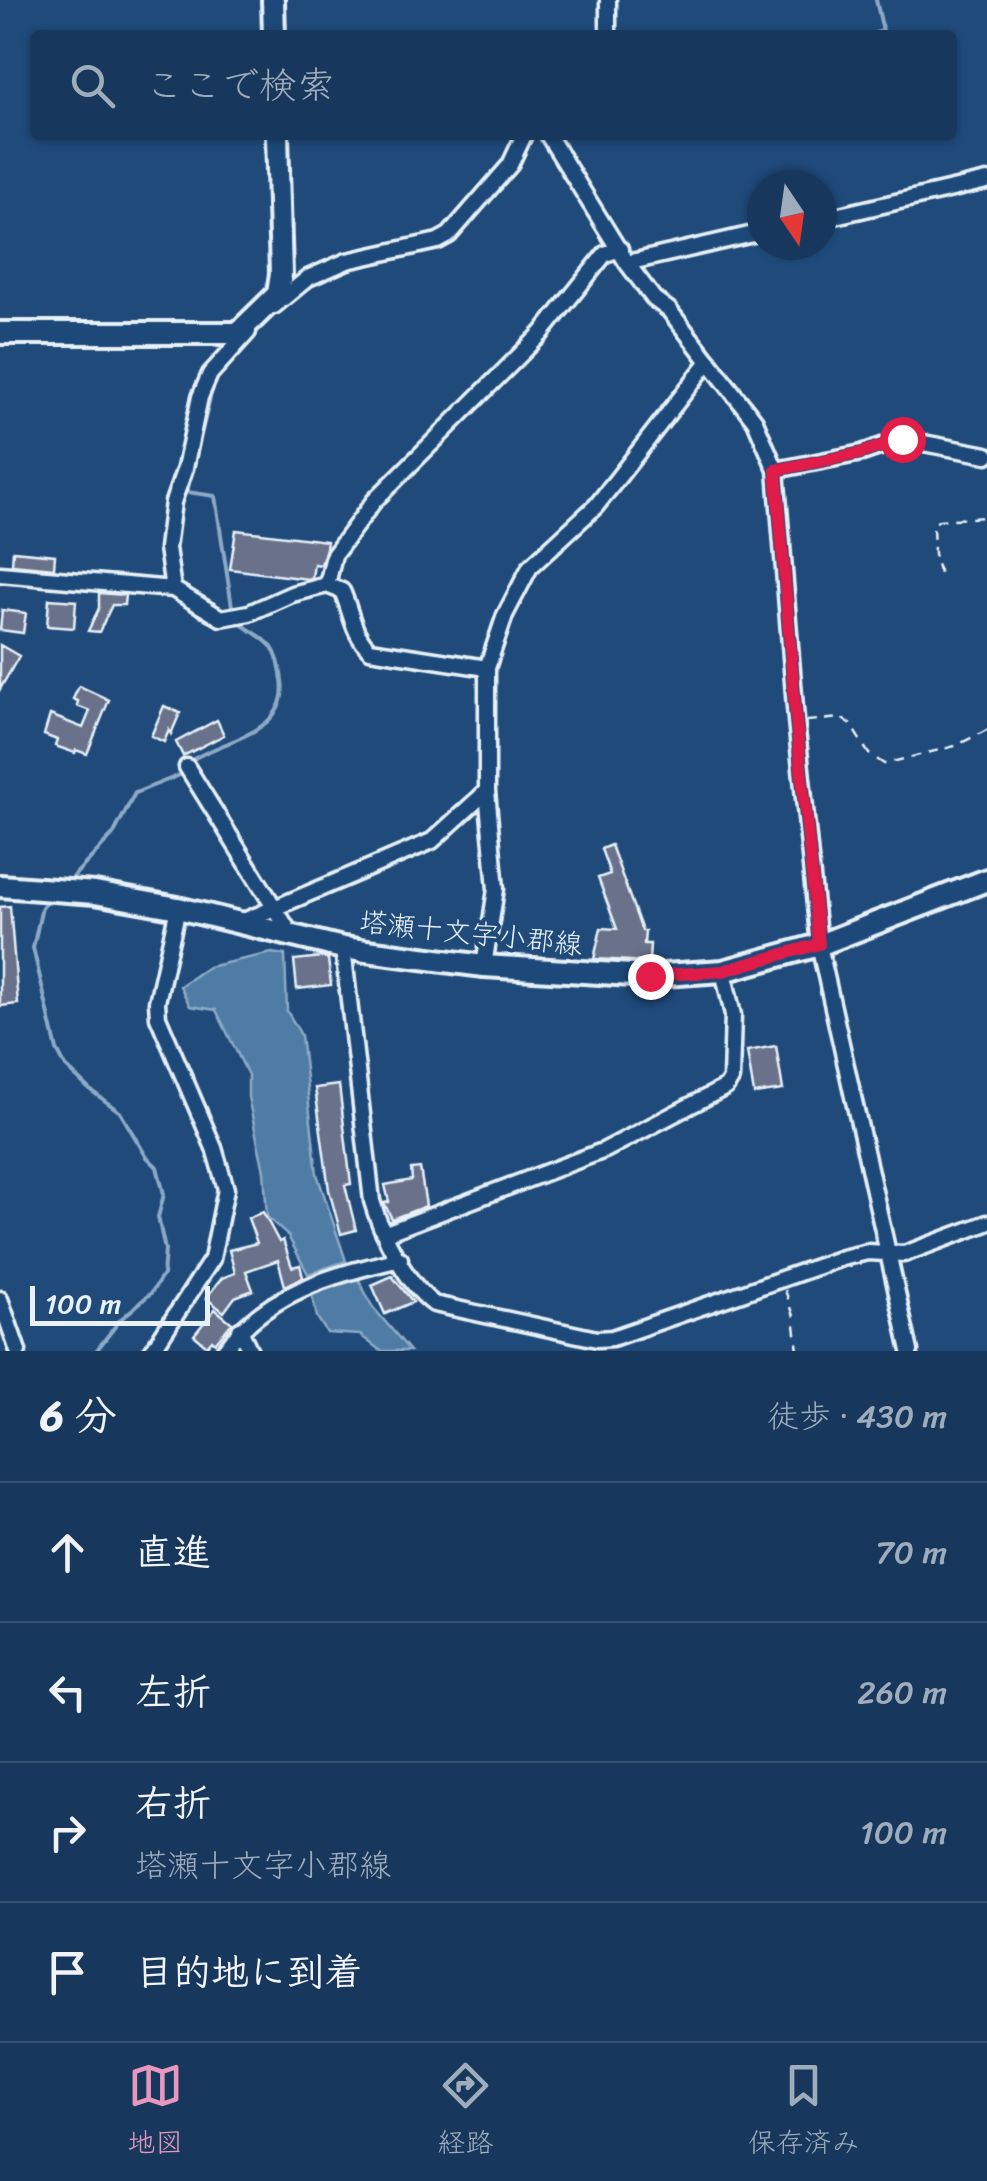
<!DOCTYPE html>
<html lang="ja">
<meta charset="utf-8">
<style>
body{margin:0;font-family:Sriracha,"Klee One",sans-serif;background:#203f62;color:#f1f3f6}
.compass{position:absolute;left:747px;top:170px;width:90px;height:90px;border-radius:50%;background:#17385c;box-shadow:0 2px 8px #0004;rotate:167deg}
.scale{position:absolute;left:30px;bottom:25px;width:180px;box-sizing:border-box;padding-left:10px;border:5px solid #e8f1f8;border-top:0;font-size:28px;line-height:35px;white-space:nowrap;color:#e8f1f8;-webkit-text-stroke:8px #1f4a7a;paint-order:stroke}
.stop{position:absolute;width:30px;height:30px;margin:-22px;border:8px solid #e11d48;border-radius:50%;background:#fff}
.stop.end{background:#e11d48;border-color:#fff;box-shadow:0 2px 10px #0008}
.list{margin:0;padding:0;list-style:none}
h2{display:flex;justify-content:space-between;align-items:center;height:130px;margin:0;padding:0 40px;font-size:42px}
h2 small{font-size:32px;font-weight:400;color:#9eacbb}
.list li{display:grid;grid-template-columns:65px 1fr auto;gap:30px;align-items:center;box-sizing:border-box;height:140px;padding:0 40px;border-top:2px solid #365272}
.list b{display:block;font-size:38px;white-space:nowrap}
.list p{margin:0;font-size:32px;white-space:nowrap;color:#9eacbb}
.list em{font-size:32px;font-style:normal;color:#9eacbb}
.icon{flex:none;width:55px;height:55px;fill:none;stroke:currentColor;stroke-width:2;stroke-linecap:round;stroke-linejoin:round}
.map{position:relative;flex:none;width:987px;height:1351px;overflow:hidden}
.search{position:absolute;background:#17385c;box-shadow:0 2px 8px #0004;left:30px;right:30px;top:30px;height:110px;display:flex;align-items:center;gap:25px;box-sizing:border-box;padding:0 35px;border-radius:10px;color:#9eacbb;font-size:38px}
.sheet{height:690px;background:#17385c}
nav{display:flex;justify-content:space-around;align-items:center;box-sizing:border-box;height:140px;border-top:2px solid #365272;background:#17385c;font-size:28px;color:#9eacbb}
nav a{display:grid;justify-items:center;gap:5px}
nav .on{color:#e797bd}
.map>svg:first-child{display:block}
.water{fill:#507ba5;stroke:#8daac6;stroke-width:2.5}
.lines{fill:none;stroke-linecap:round;stroke-linejoin:round}
.stream{stroke:#8daac6;stroke-width:4}
.building{fill:#6a728b;stroke:#e8f1f8;stroke-width:2.5}
.street-casing{stroke:#e8f1f8;stroke-width:21}
.secondary-casing{stroke:#e8f1f8;stroke-width:28}
.path{stroke:#e8f1f8;stroke-width:2.5;stroke-dasharray:10 8;stroke-linecap:butt}
.street{stroke:#1f4a7a;stroke-width:14}
.secondary{stroke:#1f4a7a;stroke-width:20}
.route{stroke:#e11d48;stroke-width:12}
.labels{text-anchor:middle;dominant-baseline:central;stroke-width:8;stroke-linejoin:round;paint-order:stroke}
.street-label{font-size:28px;fill:#e8f1f8;stroke:#1f4a7a}
</style>
<div class="map">
<svg width="987" height="1351" viewBox="0 0 987 1351">
<rect width="100%" height="100%" fill="#1f4a7a"/>
<filter id="ink" filterUnits="userSpaceOnUse"><feTurbulence type="fractalNoise" baseFrequency=".01" numOctaves="2"/><feDisplacementMap in="SourceGraphic" scale="20" xChannelSelector="R" yChannelSelector="G"/><feConvolveMatrix kernelMatrix="1 2 1 2 8 2 1 2 1" color-interpolation-filters="sRGB"/></filter>
<g filter="url(#ink)">
<path class="water" d="M272 953 285 955 287 1011 301 1035 317 1174 346 1261 308 1274 288 1236 267 1217 264 1171 248 1097V1075L216 1010 190 1006 180 986 208 967Z
M347 1277 358 1278 372 1306 410 1351H381L360 1335 327 1333 317 1317 311 1291Z"/>
<g class="lines">
<path class="stream" d="M867 35 883 31 876 0
M515 168 533 135
M445 245 451 243 477 214
M307 287 325 278
M251 337 277 312
M214 382 187 492 215 496 233 613
M190 761C224 739 290 733 282 680 277 641 267 642 238 622
M67 883 113 835 135 793 180 775 183 768
M53 896 42 907 33 948 57 1050 66 1067 89 1089 120 1112 146 1156 157 1167 164 1194 158 1217 165 1250 163 1275 151 1293 120 1320 96 1351"/>
</g>
<path class="building" d="M236 530 327 541 326 548 321 565 314 564 312 578 308 579 230 569Z
M13 551 55 555 54 568 12 564Z
M99 593 125 595 124 605H112L99 632 88 631 99 608Z
M49 599 76 601 74 628 47 626Z
M2 610 26 613 23 633 0 630Z
M0 645 19 656 0 689Z
M79 686 109 700 87 754 76 750 75 753 55 746 57 740 44 735 50 715 83 728 90 711 77 706 78 701 73 699Z
M164 706 180 713 171 734 169 730 164 742 151 736Z
M217 720 224 735 183 756 176 742Z
M611 845 642 931H645L644 944H650L649 962 594 959 601 928 617 929 598 878 610 874 601 849Z
M10 906 18 1004 0 1006V907Z
M322 957 328 959 331 985 297 989 294 960Z
M776 1046 783 1090 754 1094 747 1051Z
M339 1085 351 1184 345 1185 356 1230 341 1234 329 1190 315 1088Z
M420 1168 426 1206 392 1219 384 1203 389 1202 385 1185 412 1180 411 1169Z
M263 1212 279 1242 283 1240 292 1267 300 1265 303 1277 285 1286 278 1260 246 1271 253 1290 235 1297 224 1312 206 1298 222 1278 235 1273 229 1250 257 1243 248 1218Z
M392 1276 413 1302 385 1314 372 1285Z
M215 1309 232 1323 215 1343 212 1340 207 1346 194 1335Z"/>
<g class="lines">
<g class="street-casing">
<path id="street" d="M608 0V35
M548 135 627 263 654 299 669 310 755 421 776 470 796 720 819 945 910 1351
M822 219 987 181
M627 263 762 232
M274 306 308 278 347 261 438 241 449 235 510 165 524 135
M776 470 862 453 902 439 987 455
M0 574 173 589 221 618 249 613 292 594 319 587 327 585 342 591C352 613 352 633 370 650L487 668
M327 585 334 555 374 501 541 334 605 254 620 249
M173 589 167 548 173 502 185 468 200 397 210 374 248 332
M187 767 292 936
M239 923 432 841 487 791
M343 948 372 1201C381 1233 407 1285 434 1304L597 1339 612 1338 842 1258 868 1252 904 1254 987 1223
M484 966 496 889 487 791V668L505 615 530 567 596 506 709 361
M386 1233 605 1150 726 1087 731 1079 733 1015 723 971
M0 1299 18 1351
M240 1330 250 1351
M152 1351 212 1259 226 1189 214 1148 158 1017 157 1002 178 908
M224 1351C266 1292 333 1275 400 1259"/>
</g>
<g class="secondary-casing">
<path id="secondary" d="M273 0 274 35
M0 333H238L278 294 281 274 277 135
M0 886 95 893 178 908 343 948 484 966 649 976 723 971 819 945 987 880"/>
</g>
<path class="path" d="M940 574 934 554 933 525 939 520 987 517
M807 721 841 718 850 724 869 754 884 764 955 746 987 730
M785 1290 794 1316 798 1351"/>
<use href="#street" class="street"/>
<use href="#secondary" class="secondary"/>
</g>
</g>
<g class="lines" filter="url(#ink)">
<path class="route" d="M650 976 723 971 819 944 796 720 776 470 862 453 902 439"/>
</g>
<g class="labels">
<g class="street-label">
<text transform="translate(471 933) rotate(6)">塔瀬十文字小郡線</text>
</g>
</g>
</svg>
<svg class="compass" viewBox="-18 -18 36 36"><path d="M0-13l5 13h-10z" fill="#e53935"/><path d="M0 13l5-13h-10z" fill="#9eacbb"/></svg>
<div class="scale">100 m</div>
<div class="stop" style="left:902px;top:439px"></div>
<div class="stop end" style="left:650px;top:976px"></div>
<div class="search"><svg class="icon" aria-label="search" viewBox="0 0 24 24"><circle cx="10" cy="10" r="6"/><path d="M15 15l6 6"/></svg>ここで検索</div>
</div>
<section class="sheet">
<h2>6 分<small>徒歩 · 430 m</small></h2>
<ul class="list">
<li><svg class="icon" aria-label="ahead" viewBox="0 0 24 24"><path d="M12 20V5M6 11l6-6 6 6"/></svg><div><b>直進</b></div><em>70 m</em></li>
<li><svg class="icon" aria-label="left" viewBox="0 0 24 24"><path d="M17 20v-9H6M10 6l-5 5 5 5"/></svg><div><b>左折</b></div><em>260 m</em></li>
<li><svg class="icon" aria-label="right" viewBox="0 0 24 24"><path d="M7 20v-9h11M14 6l5 5-5 5"/></svg><div><b>右折</b><p>塔瀬十文字小郡線</p></div><em>100 m</em></li>
<li><svg class="icon" aria-label="arrive" viewBox="0 0 24 24"><path d="M6 21V4h12l-3 4 3 4H6"/></svg><div><b>目的地に到着</b></div></li>
</ul>
</section>
<nav>
<a class="on"><svg class="icon" aria-label="map" viewBox="0 0 24 24"><path d="M3 6l6-2 6 2 6-2v14l-6 2-6-2-6 2zM9 4v14M15 6v14"/></svg>地図</a>
<a><svg class="icon" aria-label="directions" viewBox="0 0 24 24"><path d="M12 3l9 9-9 9-9-9zM9 14v-3h6M13 9l2 2-2 2"/></svg>経路</a>
<a><svg class="icon" aria-label="saved" viewBox="0 0 24 24"><path d="M7 4h10v16l-5-4-5 4z"/></svg>保存済み</a>
</nav>
